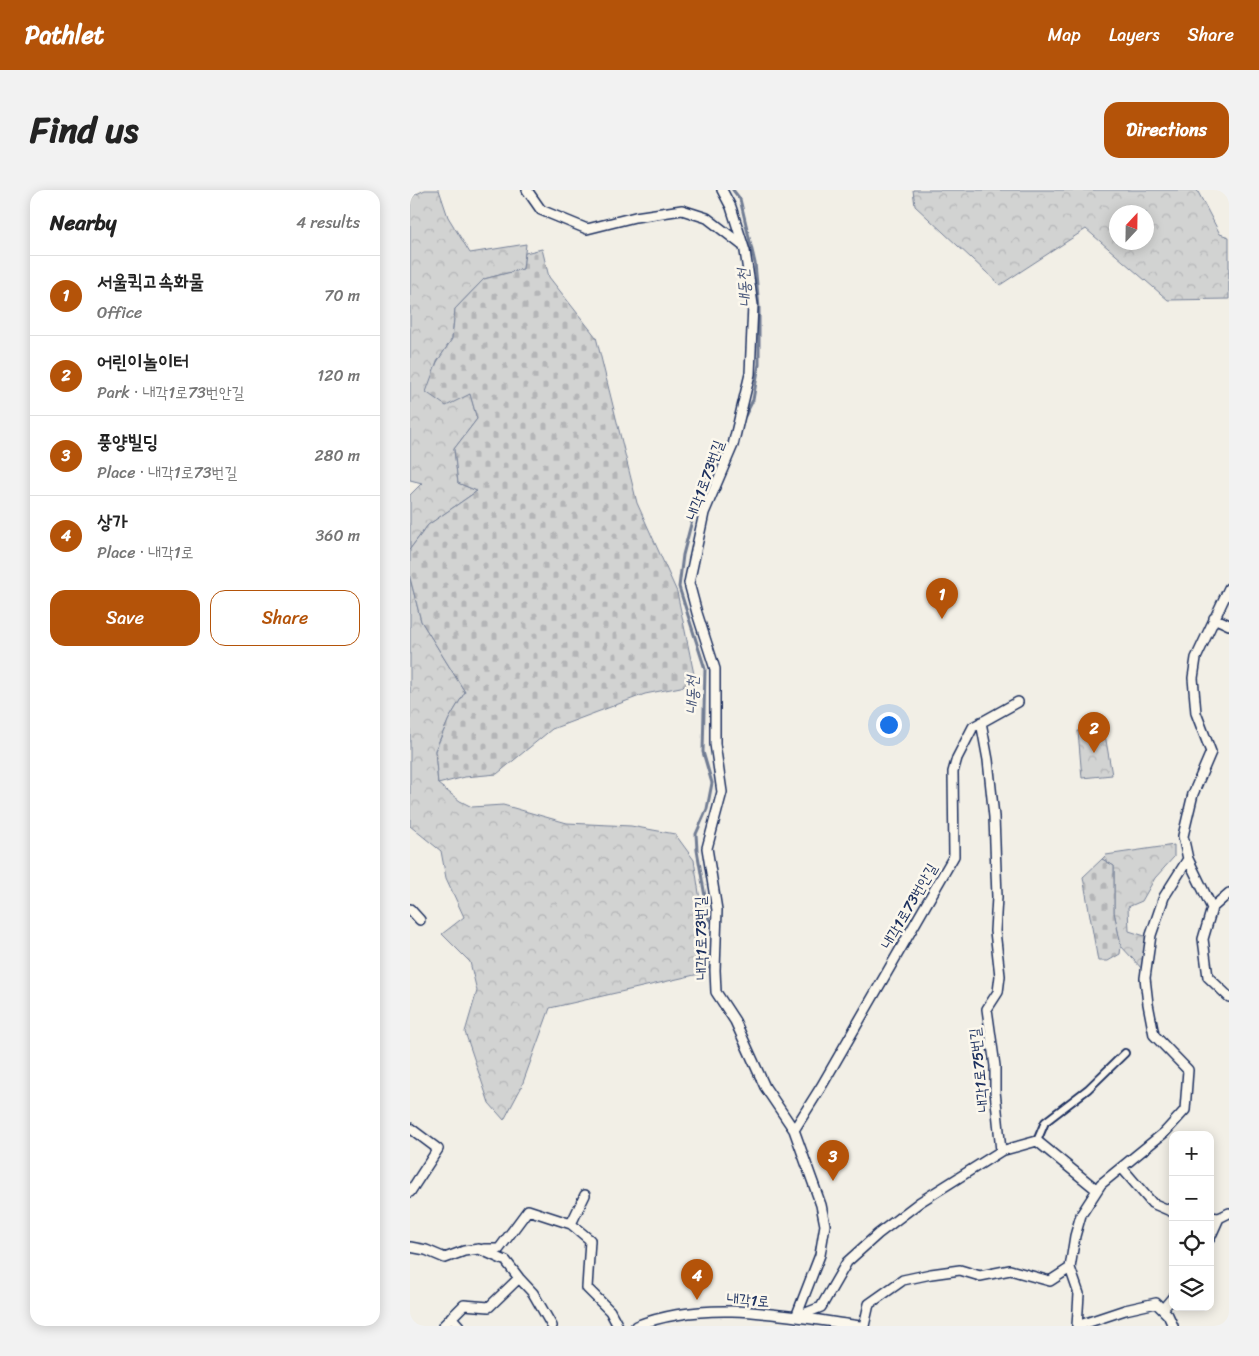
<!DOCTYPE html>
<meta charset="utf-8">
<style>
body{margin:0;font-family:Sriracha,"Poor Story",sans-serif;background:#f2f2f2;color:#222}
.controls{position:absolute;right:15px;bottom:15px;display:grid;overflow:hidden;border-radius:10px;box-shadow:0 2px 12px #0003}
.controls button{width:45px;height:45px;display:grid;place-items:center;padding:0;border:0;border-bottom:1px solid #e0e0e0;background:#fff;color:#222;font:25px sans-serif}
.compass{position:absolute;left:699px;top:15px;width:45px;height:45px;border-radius:50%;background:#fff;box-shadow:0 2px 12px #0003;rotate:22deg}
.you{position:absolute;left:478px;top:534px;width:18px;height:18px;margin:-12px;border:4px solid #fff;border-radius:50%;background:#1a73e8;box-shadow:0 0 0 8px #1a73e833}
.badge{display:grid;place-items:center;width:32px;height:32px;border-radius:50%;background:#b45309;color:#fff;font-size:16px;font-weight:700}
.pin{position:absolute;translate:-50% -41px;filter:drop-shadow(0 1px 2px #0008)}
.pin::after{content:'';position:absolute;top:26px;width:18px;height:15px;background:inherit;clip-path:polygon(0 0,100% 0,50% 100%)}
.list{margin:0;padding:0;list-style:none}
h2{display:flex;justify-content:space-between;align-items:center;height:65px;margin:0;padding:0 20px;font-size:21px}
h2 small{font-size:16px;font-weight:400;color:#767676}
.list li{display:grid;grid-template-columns:32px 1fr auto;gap:15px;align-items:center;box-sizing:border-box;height:80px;padding:0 20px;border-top:1px solid #e0e0e0}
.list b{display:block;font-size:19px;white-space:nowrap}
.list p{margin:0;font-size:16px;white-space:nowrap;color:#767676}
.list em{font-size:16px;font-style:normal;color:#767676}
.actions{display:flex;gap:10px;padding:15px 20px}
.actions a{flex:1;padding:11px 0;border:1px solid #b45309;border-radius:15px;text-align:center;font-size:18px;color:#b45309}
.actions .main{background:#b45309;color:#fff}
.icon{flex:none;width:28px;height:28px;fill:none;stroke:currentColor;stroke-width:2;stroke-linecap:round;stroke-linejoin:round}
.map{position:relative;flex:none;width:819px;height:1136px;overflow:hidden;border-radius:15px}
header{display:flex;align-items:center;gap:30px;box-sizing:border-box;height:70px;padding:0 25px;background:#b45309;color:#fff}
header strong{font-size:24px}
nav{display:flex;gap:28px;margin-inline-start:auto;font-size:18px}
.intro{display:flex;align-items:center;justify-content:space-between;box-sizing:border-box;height:120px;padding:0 30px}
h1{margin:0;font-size:35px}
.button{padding:12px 22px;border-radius:15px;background:#b45309;color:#fff;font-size:18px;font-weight:700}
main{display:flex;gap:30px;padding:0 30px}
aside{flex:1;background:#fff;border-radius:15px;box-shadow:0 2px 12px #0003}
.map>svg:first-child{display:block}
.forest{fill:url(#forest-crowns);stroke:#768198;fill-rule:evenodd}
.cemetery{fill:url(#cemetery-stones);stroke:#768198}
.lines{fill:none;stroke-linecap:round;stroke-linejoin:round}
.stream{stroke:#707b93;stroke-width:3}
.pedestrian-casing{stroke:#1b2f5e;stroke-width:10}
.minor-casing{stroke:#1b2f5e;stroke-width:12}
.pedestrian{stroke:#fbf7ec;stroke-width:6}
.minor{stroke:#fbf7ec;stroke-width:9}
.labels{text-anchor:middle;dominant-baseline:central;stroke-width:5;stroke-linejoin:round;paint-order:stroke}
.street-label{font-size:15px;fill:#1b2f5e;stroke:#fbf7ec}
.water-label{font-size:16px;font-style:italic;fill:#465579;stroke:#fbf7ec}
</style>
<header>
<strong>Pathlet</strong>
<nav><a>Map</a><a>Layers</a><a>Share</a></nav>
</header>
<div class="intro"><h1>Find us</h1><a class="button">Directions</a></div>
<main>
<aside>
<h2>Nearby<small>4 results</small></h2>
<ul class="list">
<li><span class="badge">1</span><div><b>서울퀵고속화물</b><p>Office</p></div><em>70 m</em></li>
<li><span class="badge">2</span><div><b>어린이놀이터</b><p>Park · 내각1로73번안길</p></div><em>120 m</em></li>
<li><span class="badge">3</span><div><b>풍양빌딩</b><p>Place · 내각1로73번길</p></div><em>280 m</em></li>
<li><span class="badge">4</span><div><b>상가</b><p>Place · 내각1로</p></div><em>360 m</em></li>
</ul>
<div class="actions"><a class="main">Save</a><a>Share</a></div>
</aside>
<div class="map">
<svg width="819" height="1136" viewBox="0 0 819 1136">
<defs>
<pattern id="forest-crowns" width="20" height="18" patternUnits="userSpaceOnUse" patternTransform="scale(1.25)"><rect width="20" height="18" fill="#d2d3d2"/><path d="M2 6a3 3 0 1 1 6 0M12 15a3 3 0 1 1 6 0" fill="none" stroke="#b4b5b7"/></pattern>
<pattern id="cemetery-stones" width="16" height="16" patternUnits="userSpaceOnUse" patternTransform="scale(1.25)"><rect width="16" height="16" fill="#d2d3d2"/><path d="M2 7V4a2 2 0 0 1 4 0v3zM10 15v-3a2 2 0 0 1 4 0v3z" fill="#b4b5b7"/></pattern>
</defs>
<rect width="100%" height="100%" fill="#f2efe6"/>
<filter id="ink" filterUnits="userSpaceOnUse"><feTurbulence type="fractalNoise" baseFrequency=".02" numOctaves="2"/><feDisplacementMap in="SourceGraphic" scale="10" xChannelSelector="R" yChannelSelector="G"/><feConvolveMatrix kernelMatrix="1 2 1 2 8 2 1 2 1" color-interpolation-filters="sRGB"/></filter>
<g filter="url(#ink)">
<path class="forest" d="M15 0H29L38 27 60 63 116 54 113 79 74 89 45 119 42 149 27 172 60 204 67 229 44 259 48 293 67 301 18 335 0 359V305L12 293 0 290V7Z
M503 0H787L810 44 819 47V109L758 110 676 39 590 95 505 16ZM736 22V52H706V22Z
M0 388 11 431 55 502 39 529 25 560 28 594 50 611 62 617 93 615 157 633 221 636 265 644 284 670 300 777 289 784 140 818 111 898 94 930 79 913 55 842 67 801 60 772 32 744 54 727 36 688 31 661 0 636Z
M694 539 702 585 672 588 668 541Z
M764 655V667L745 688 732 711 718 717 719 741 738 747 733 780 711 756 704 722V676L692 669 696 665Z"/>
<path class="cemetery" d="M132 59 139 87 186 147 227 313 267 402 286 494 235 504 142 539 87 584 55 587 28 594 25 561 39 529 55 502 11 431 0 388V359L18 335 67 301 48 293 44 259 67 229 60 204 36 216 16 202 27 172 42 149 45 119 74 89 113 79 115 63Z
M692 669 704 676V722L711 756 710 764 698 771H688L673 687Z"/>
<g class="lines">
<path class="stream" d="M323 0 330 9 345 73 349 118V174L343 210 335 226
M299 730 287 660 286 644 297 619 302 593 293 562 295 479 269 397 273 365 291 296 313 257"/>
<g class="pedestrian-casing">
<path id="pedestrian" d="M627 951 635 932 678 899 715 863"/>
</g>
<g class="minor-casing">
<path id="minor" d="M117 0 131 20 177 39 225 27 272 20 297 28 332 55
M312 0 321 17 335 61 343 115 340 184 323 255 294 323 279 393 287 423 305 479V554L312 602 297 658 307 720 305 780 306 802 325 831 355 897 384 940 411 1015 415 1035 410 1065 386 1127
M804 428 819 435
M819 703 802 718 793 749 798 787 819 807
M802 718 778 669 773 646 783 604 801 562 786 523 783 488 786 468 819 398
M0 719 10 730
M0 938 28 959 0 1002
M384 940 411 897 544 666 543 582 547 568 563 537 608 512
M591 961 627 951 687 1000
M712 978 742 1013 763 1022
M175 1005 161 1034 180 1050 177 1098 200 1121 208 1136
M800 1027 809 1028 800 1048
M809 1028 819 1023
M0 1057 16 1060 35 1068 54 1061 69 1059 96 1071 109 1088 123 1103 142 1136
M74 1059H89L118 1020 161 1034
M753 1119 763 1107
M41 1127 49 1136
M386 1127 411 1117 437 1072 468 1044 510 1012 591 961 585 901V876L577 819 588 802 590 786 585 741 587 707 584 627 578 570 571 532
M33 1136 54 1115 79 1117 109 1088
M226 1136C297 1108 377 1126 450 1136
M454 1136 459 1114 493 1090 521 1084 550 1080 570 1086 600 1080 640 1091 660 1078
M667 1136 669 1104 660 1078 665 1046 671 1025 691 994 755 942 775 920 778 880 744 845 738 814 735 788 741 745 754 707 778 669
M667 1136 715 1120 746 1113 758 1125 763 1136"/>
</g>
<use href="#pedestrian" class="pedestrian"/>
<use href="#minor" class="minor"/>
</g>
</g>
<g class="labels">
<g class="street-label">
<text transform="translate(295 290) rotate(-70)">내각1로73번길</text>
<text transform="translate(499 716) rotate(-60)">내각1로73번안길</text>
<text transform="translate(291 748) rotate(-91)">내각1로73번길</text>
<text transform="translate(569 880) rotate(-96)">내각1로75번길</text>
<text transform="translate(338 1110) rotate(4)">내각1로</text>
</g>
<g class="water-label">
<text transform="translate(334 98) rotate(-95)">내동천</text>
<text transform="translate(282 505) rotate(-89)">내동천</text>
</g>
</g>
</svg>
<div class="controls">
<button>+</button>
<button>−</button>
<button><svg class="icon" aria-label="locate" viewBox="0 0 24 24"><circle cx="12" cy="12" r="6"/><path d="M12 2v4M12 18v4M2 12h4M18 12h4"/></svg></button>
<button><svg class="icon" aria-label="layers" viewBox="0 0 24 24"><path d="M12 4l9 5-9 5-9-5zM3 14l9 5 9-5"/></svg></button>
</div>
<svg class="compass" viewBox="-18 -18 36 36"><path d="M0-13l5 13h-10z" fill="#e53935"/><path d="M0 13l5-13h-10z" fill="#767676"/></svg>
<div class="you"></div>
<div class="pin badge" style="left:532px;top:429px">1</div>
<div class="pin badge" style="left:684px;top:563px">2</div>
<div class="pin badge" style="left:423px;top:991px">3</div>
<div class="pin badge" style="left:287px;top:1110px">4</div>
</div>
</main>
